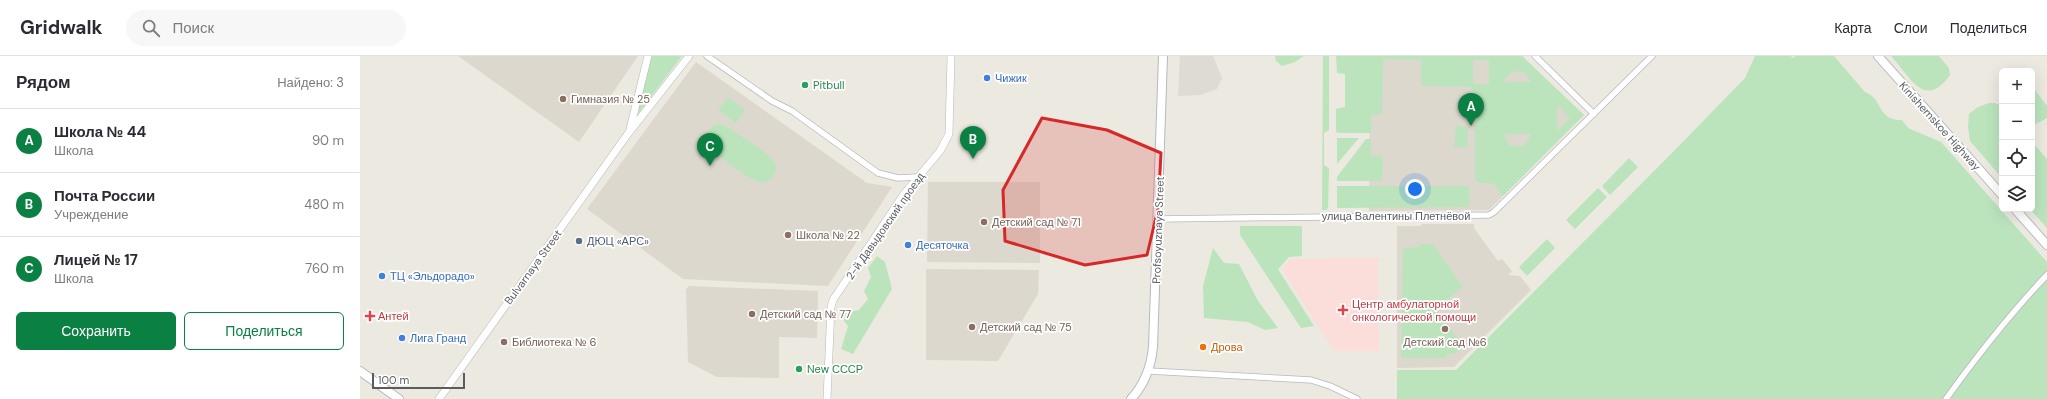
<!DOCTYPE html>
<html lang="ru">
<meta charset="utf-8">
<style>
body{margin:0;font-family:"DM Sans",sans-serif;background:#f7f7f7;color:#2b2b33}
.controls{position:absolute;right:12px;top:12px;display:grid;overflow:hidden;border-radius:6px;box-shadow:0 4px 16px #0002}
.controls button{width:36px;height:36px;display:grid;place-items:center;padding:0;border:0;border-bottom:1px solid #e1e1e2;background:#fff;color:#2b2b33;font:20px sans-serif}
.scale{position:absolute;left:12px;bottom:10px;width:93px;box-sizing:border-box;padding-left:4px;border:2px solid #595c61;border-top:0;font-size:11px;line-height:14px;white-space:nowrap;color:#595c61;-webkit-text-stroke:3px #fff;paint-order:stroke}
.you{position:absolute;left:1055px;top:133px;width:14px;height:14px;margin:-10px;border:3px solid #fff;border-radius:50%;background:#1a73e8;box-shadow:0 0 0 6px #1a73e833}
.badge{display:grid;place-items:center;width:26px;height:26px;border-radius:50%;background:#0b8043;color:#fff;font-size:13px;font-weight:700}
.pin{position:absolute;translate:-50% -33px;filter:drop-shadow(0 1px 2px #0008)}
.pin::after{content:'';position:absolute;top:21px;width:14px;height:12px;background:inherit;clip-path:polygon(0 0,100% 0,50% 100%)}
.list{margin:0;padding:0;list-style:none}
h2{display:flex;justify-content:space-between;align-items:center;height:52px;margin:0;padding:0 16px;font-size:17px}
h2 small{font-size:13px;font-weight:400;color:#7c7c81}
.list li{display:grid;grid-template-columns:26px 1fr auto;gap:12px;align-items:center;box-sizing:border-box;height:64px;padding:0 16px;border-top:1px solid #e1e1e2}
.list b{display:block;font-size:15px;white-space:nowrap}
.list p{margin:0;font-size:13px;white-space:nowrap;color:#7c7c81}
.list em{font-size:13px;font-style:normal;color:#7c7c81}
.actions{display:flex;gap:8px;padding:12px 16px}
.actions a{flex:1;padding:9px 0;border:1px solid #0b8043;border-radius:6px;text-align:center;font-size:14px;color:#0b8043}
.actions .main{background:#0b8043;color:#fff}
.icon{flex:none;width:22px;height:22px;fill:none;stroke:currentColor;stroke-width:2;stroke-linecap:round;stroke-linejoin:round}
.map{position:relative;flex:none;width:1687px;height:343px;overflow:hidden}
header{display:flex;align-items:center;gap:24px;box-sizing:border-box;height:56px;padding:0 20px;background:#fff;border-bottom:1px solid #e1e1e2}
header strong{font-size:19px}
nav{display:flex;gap:22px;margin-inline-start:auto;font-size:14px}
.search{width:280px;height:36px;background:#f7f7f7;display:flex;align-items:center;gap:10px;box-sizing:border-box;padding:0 14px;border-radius:22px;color:#7c7c81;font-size:15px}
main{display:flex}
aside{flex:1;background:#fff}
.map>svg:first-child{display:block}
.industrial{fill:#dddbd4}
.education{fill:#dcd8ce}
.medical{fill:#fbddda}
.green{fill:#bbe4bc;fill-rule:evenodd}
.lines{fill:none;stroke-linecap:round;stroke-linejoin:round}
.minor-casing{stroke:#b6b8bd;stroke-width:7}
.tertiary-casing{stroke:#b6b8bd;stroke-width:8}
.secondary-casing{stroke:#b6b9bf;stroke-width:10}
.minor{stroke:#fff;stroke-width:5.5}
.tertiary{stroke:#fff;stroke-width:7}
.secondary{stroke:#fff;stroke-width:8}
.marked{fill:#d62828;fill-opacity:0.2;stroke:#d62828;stroke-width:3;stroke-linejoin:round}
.shop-dot{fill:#3f7fe0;stroke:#fff;stroke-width:1.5}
.leisure-dot{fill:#2e9e5b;stroke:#fff;stroke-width:1.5}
.education-dot{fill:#8d6e63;stroke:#fff;stroke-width:1.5}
.service-dot{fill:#5c6f8a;stroke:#fff;stroke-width:1.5}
.health-dot{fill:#e0444e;stroke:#fff;stroke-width:1.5}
.food-dot{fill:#e8710a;stroke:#fff;stroke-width:1.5}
.labels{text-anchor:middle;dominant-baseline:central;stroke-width:3.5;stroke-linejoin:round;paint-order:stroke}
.shop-label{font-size:11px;fill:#366cbe;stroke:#fff;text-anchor:start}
.leisure-label{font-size:11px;fill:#27864d;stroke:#fff;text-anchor:start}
.education-label{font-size:11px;fill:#785e54;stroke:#fff;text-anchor:start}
.street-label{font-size:11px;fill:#595c61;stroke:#fff}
.service-label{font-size:11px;fill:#4e5e75;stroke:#fff;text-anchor:start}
.health-label{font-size:11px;fill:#be3a42;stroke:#fff;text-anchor:start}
.food-label{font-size:11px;fill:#c56008;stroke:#fff;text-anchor:start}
</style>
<header>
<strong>Gridwalk</strong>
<div class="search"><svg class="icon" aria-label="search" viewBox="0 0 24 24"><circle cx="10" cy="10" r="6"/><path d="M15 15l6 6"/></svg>Поиск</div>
<nav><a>Карта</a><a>Слои</a><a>Поделиться</a></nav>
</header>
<main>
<aside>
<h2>Рядом<small>Найдено: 3</small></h2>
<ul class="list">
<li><span class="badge">A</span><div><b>Школа № 44</b><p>Школа</p></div><em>90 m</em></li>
<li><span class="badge">B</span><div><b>Почта России</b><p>Учреждение</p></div><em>480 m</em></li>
<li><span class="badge">C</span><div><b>Лицей № 17</b><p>Школа</p></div><em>760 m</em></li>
</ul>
<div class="actions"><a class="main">Сохранить</a><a>Поделиться</a></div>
</aside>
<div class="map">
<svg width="1687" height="343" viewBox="0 0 1687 343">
<rect width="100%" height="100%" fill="#ece9e0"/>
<path class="industrial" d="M820 0H853L862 22 857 33 840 39 818 40Z"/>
<path class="education" d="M98 0H278L219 86Z
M1010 0H1162L1224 59 1129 154 1009 155Z
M336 6 507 127 532 131 468 230 323 223 227 153Z
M568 126H680V207L567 206Z
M1062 168H1114V172L1138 205 1142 203 1152 215 1148 219 1160 220 1171 234 1094 311 1037 312V170H1061Z
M566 213 679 214 678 238 638 305 566 304Z
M329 230 458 235 457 282 419 281V322L357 321 328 306 326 233Z"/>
<path class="medical" d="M1018 202 1019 295H974L922 213 931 203Z"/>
<path class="green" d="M291 0H322L278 58 286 15Z
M915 0H944L935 6 922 10 916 5Z
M963 0H969V74L964 77V109L969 112 968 152 966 154H962Z
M976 0H1162L1224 59 1143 140 1133 127H1119L1115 124V36L1110 31 1063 30 1061 28V4L1023 3 1022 57 1020 59H1011V77H978L976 76V53L985 51V18L977 17ZM1113 4H1129V28H1113ZM1155 15 1165 17 1171 26H1144L1147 20ZM1197 48 1210 62 1197 75ZM1144 78H1171L1166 88 1158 91 1149 89Z
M1395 0H1430L1434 2 1435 0H1474L1505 36C1523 42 1517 65 1542 64L1548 72 1581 86 1687 206V343H1037V314H1096L1313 96 1385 22Z
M1531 0H1579L1589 12 1590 19C1564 55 1550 20 1531 0Z
M1672 30 1687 50V62L1672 70Z
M368 41 385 54 376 67 358 54Z
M1629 47H1635L1642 50V122L1610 85 1608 71 1609 58 1618 51Z
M359 68 366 70C378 79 404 93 413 104 421 115 409 132 396 125 381 118 363 102 349 92L346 88 345 79 353 70Z
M1096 70 1108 71 1107 92 1094 91Z
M977 82H999L977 108Z
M1006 83H1011V100H1021L1023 103 1022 125H977V121Z
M1672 86 1687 103V172L1670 153H1672Z
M1269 102 1278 111 1250 139 1242 130Z
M977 130H1109V151L977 152Z
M1238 132 1247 141 1215 173 1206 164Z
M880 170H942V200L929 201 918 213 954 270 941 272 880 179Z
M1187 183 1195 192 1167 220 1159 211Z
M1059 188H1073L1103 231 1075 253 1104 291 1094 298H1087L1086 302H1041L1043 192 1059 191Z
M853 192 864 207 879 208 898 245 918 272 905 274 888 266 844 262 843 230Z
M517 200 525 206 532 233 493 298 481 293 488 270 484 265 485 257 499 254 508 243 504 235 511 221 508 212Z"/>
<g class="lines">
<g class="minor-casing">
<path id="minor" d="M347 0 412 45 432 55 518 117 538 122 557 121
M1175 0 1234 58
M798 163 1129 159 1134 156 1292 0
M789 315 951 324 970 330 997 343
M1586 343C1617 300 1650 258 1687 219"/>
</g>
<g class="tertiary-casing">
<path id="tertiary" d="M270 73 288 0
M79 343 267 79 329 0
M467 343 471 251 473 244 544 138 580 95 589 78 591 0"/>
</g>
<g class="secondary-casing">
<path id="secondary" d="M1518 0 1642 139
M1655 153 1687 189
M0 315 39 343
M771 343C785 328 791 311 793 291L803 0"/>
</g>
<use href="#minor" class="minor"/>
<use href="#tertiary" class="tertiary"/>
<use href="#secondary" class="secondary"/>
</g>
<path class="marked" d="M682 62 747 74 801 97 798 153 787 199 725 209 645 185 643 134Z"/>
<g class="shop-dot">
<circle cx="627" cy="22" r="4"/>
<circle cx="548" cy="189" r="4"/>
<circle cx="22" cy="220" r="4"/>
<circle cx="42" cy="282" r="4"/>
</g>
<g class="leisure-dot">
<circle cx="445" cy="29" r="4"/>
<circle cx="439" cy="313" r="4"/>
</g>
<g class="education-dot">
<circle cx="203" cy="43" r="4"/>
<circle cx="624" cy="166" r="4"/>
<circle cx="428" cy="179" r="4"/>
<circle cx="392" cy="258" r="4"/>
<circle cx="612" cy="271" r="4"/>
<circle cx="1085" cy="273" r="4"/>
<circle cx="144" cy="286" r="4"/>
</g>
<circle class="service-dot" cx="219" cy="185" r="4"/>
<g class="health-dot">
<path d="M981 248h4v4h4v4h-4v4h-4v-4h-4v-4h4z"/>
<path d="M8 254h4v4h4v4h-4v4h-4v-4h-4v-4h4z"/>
</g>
<circle class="food-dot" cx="843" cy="291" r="4"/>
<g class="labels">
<g class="shop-label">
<text x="635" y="22">Чижик</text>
<text x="556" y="189">Десяточка</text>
<text x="30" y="220">ТЦ «Эльдорадо»</text>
<text x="50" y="282">Лига Гранд</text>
</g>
<g class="leisure-label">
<text x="453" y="29">Pitbull</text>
<text x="447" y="313">New СССР</text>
</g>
<g class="education-label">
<text x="211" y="43">Гимназия № 25</text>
<text x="632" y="166">Детский сад № 71</text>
<text x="436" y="179">Школа № 22</text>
<text x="400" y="258">Детский сад № 77</text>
<text x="620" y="271">Детский сад № 75</text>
<text x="152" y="286">Библиотека № 6</text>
<text x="1085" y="286" text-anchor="middle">Детский сад №6</text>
</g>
<g class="street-label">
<text transform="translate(1580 70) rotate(48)">Kinishemskoe Highway</text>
<text x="1036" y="160">улица Валентины Плетнёвой</text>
<text transform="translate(525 170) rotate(-55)">2-й Давыдовский проезд</text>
<text transform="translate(798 174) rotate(-88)">Profsoyuznaya Street</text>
<text transform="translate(173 211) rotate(-54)">Bulvarnaya Street</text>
</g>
<g class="service-label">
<text x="227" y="185">ДЮЦ «АРС»</text>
</g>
<g class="health-label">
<text x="992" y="248">Центр амбулаторной<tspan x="992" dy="13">онкологической помощи</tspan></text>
<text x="18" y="260">Антей</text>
</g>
<g class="food-label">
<text x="851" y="291">Дрова</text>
</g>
</g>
</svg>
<div class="controls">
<button>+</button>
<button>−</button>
<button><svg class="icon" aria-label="locate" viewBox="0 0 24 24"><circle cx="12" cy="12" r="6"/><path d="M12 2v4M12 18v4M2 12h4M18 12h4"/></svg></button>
<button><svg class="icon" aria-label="layers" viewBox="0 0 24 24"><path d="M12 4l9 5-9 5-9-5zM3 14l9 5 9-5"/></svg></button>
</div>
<div class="scale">100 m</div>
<div class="you"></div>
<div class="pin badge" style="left:1111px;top:70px">A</div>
<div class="pin badge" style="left:613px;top:103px">B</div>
<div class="pin badge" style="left:350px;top:110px">C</div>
</div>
</main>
